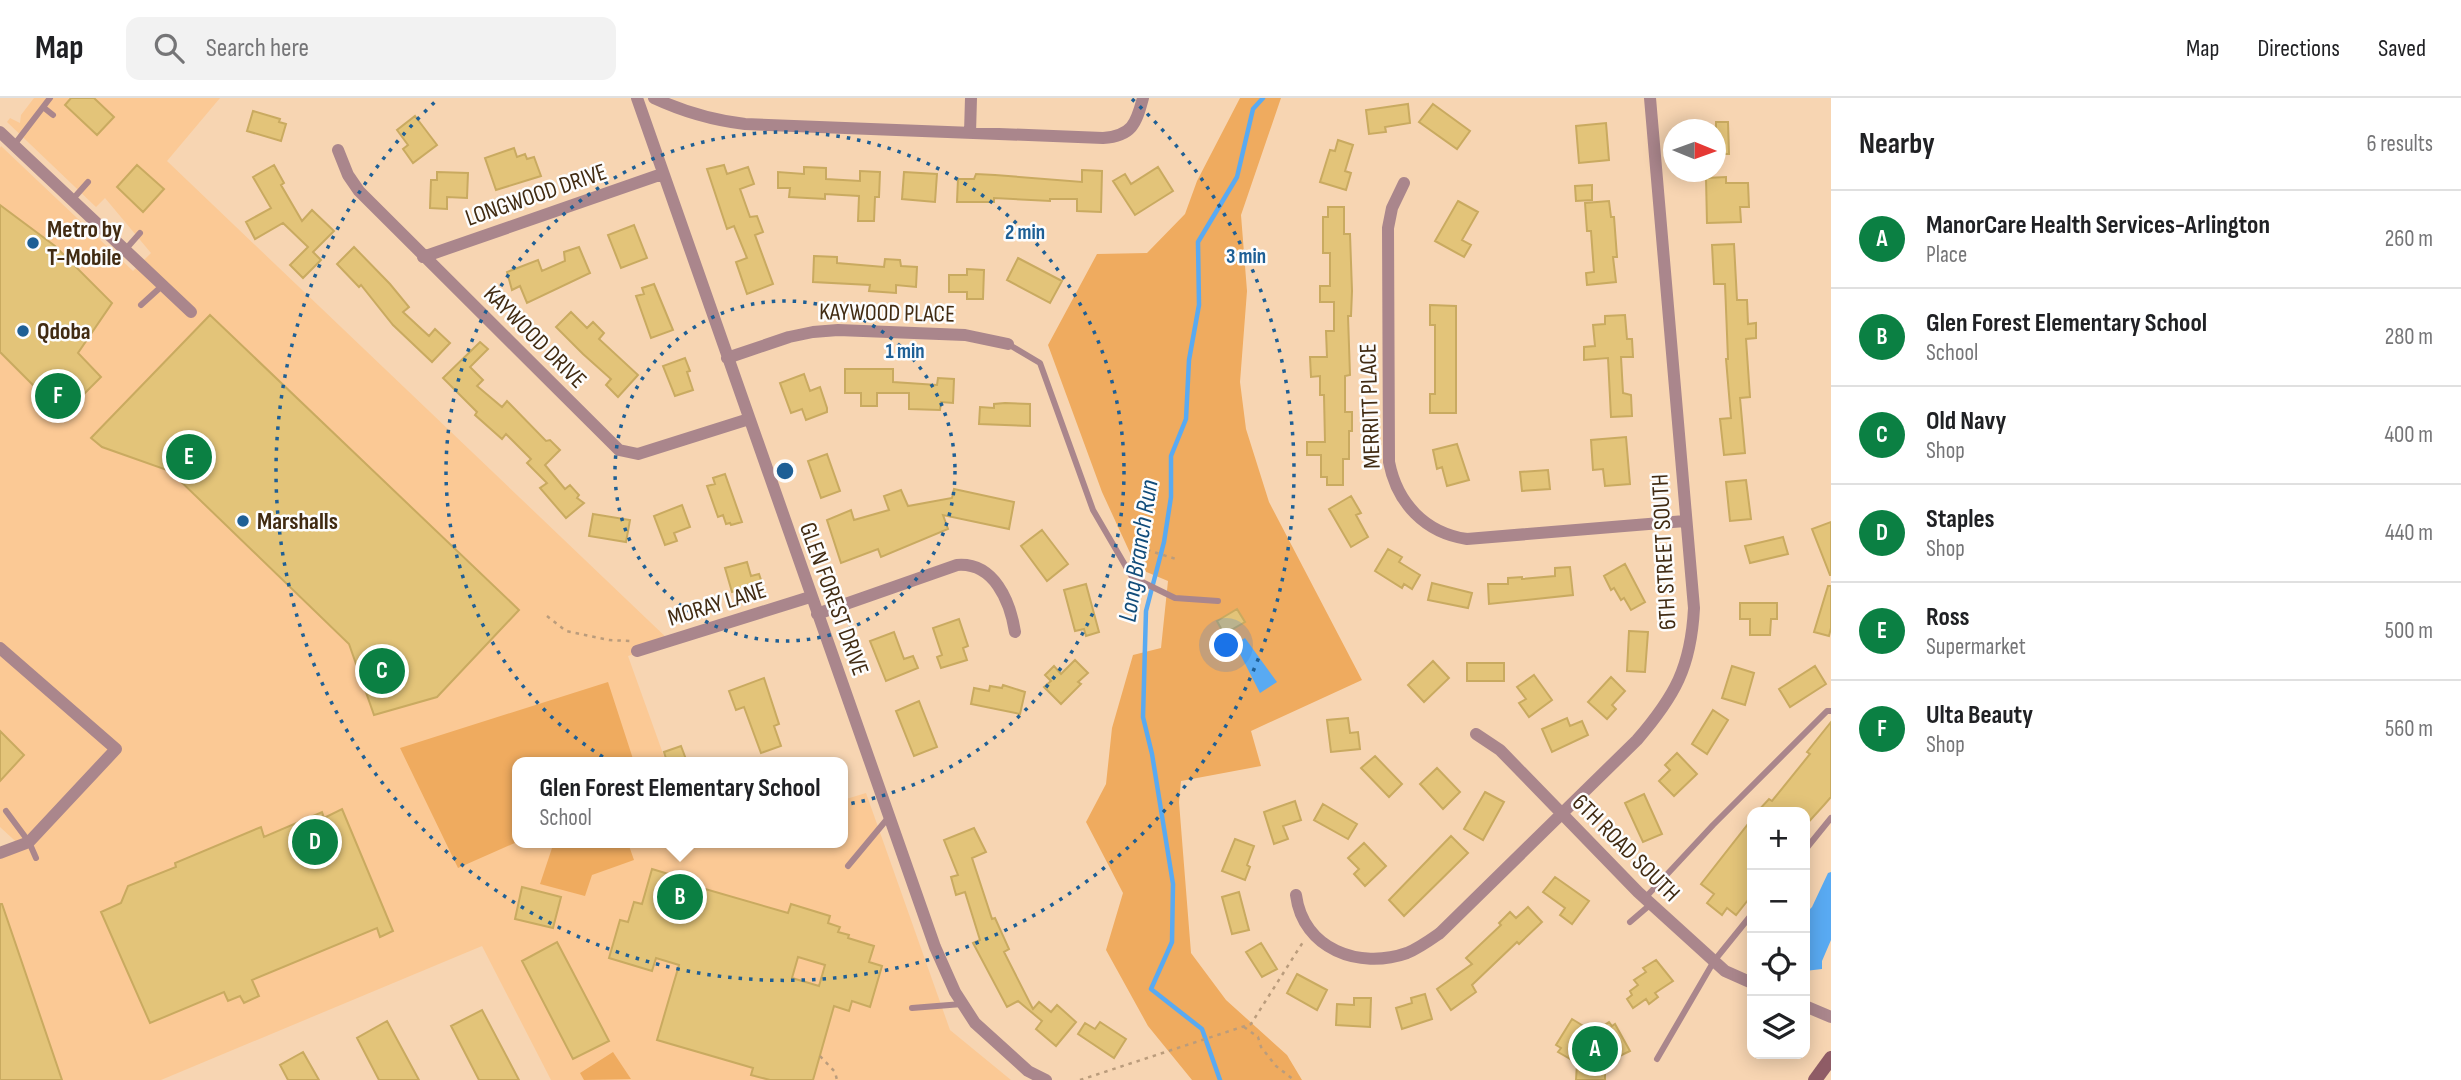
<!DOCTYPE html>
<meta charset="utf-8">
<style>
body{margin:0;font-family:"Sofia Sans Condensed",sans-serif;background:#f2f2f2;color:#202124}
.controls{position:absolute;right:21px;bottom:21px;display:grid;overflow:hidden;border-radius:14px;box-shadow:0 4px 18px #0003}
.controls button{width:63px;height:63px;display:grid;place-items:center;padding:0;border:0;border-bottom:2px solid #e0e0e0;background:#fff;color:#202124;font:35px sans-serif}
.compass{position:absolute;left:1663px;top:21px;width:63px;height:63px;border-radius:50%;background:#fff;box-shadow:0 4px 18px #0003;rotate:91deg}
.you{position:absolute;left:1227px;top:548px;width:24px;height:24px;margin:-18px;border:5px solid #fff;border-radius:50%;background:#1a73e8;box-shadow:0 0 0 10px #1a73e833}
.badge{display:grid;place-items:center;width:46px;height:46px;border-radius:50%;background:#0b8043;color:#fff;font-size:23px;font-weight:700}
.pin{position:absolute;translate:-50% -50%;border:4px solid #fff;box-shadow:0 2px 7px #0006}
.popup{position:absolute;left:512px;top:659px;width:336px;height:91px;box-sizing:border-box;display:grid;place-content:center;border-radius:14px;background:#fff;filter:drop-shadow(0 2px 5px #0005);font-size:23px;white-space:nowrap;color:#757577}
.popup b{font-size:26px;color:#202124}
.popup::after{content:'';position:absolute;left:50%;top:100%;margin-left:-14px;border:14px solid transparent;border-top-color:#fff}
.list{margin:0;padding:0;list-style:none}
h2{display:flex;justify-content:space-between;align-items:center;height:91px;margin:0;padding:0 28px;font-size:30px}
h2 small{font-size:23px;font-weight:400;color:#757577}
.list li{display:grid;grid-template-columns:46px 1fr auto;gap:21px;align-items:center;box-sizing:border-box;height:98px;padding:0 28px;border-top:2px solid #e0e0e0}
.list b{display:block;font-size:26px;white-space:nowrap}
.list p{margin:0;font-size:23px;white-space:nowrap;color:#757577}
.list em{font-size:23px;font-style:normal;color:#757577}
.icon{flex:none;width:38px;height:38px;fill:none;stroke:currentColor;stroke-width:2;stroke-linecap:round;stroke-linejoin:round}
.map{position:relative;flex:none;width:1831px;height:982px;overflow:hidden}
header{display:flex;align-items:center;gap:42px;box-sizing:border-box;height:98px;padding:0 35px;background:#fff;border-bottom:2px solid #e0e0e0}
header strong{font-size:33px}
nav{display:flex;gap:38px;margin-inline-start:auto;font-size:24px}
.search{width:490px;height:63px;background:#f2f2f2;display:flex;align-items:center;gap:18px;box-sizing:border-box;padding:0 24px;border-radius:14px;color:#757577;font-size:26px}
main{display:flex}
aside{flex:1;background:#fff}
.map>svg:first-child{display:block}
.built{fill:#fbc995}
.green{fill:#efab5f}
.water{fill:#59aaf2}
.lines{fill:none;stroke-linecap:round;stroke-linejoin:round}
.stream{stroke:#59aaf2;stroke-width:4.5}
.building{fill:#e3c479;stroke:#c9aa60;stroke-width:2;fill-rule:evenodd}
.path{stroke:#ba9c7c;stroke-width:2.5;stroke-dasharray:3.5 5;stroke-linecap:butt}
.lane{stroke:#aa868c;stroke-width:6}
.street{stroke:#aa868c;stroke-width:12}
.secondary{stroke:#8f5c66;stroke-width:14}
.ring{fill:none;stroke:#1e5f95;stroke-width:3.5;stroke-dasharray:3.5 7}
.poi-dot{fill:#1e5f95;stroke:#fdfdfd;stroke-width:2.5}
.labels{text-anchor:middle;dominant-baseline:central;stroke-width:5;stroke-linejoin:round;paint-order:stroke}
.street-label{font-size:24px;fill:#412b12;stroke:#fdfdfd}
.poi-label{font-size:24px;font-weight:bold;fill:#412b12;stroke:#fdfdfd;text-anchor:start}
.water-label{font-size:26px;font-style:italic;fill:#114c7a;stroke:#fdfdfd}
.centre{fill:#1e5f95;stroke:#fdfdfd;stroke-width:3.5}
.ring-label{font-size:21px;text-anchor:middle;font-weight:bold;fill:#1e5f95;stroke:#fdfdfd;stroke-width:5;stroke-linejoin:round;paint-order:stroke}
</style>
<header>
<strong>Map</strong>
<div class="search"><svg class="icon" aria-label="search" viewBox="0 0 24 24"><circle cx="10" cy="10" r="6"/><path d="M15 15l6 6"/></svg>Search here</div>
<nav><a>Map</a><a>Directions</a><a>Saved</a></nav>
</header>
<main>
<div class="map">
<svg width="1831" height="982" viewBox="0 0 1831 982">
<rect width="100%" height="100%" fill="#f7d5b2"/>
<path class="built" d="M34 0H220L167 63 671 544 628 558 666 664H517V745H695L697 749 711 745H843V702L866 695 950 932 1011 982H551L482 848 161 982H0V760L24 751 0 729V50L1 48 133 173 151 155 105 100 96 109 7 24 10 20 20 25 21 17Z"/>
<path class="green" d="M1240 0H1281L1241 117 1247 193 1240 284 1246 331 1269 404 1362 582 1251 633 1261 668 1181 683 1179 704 1191 855 1226 902 1287 957 1302 982H1192L1148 928 1106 852 1123 795 1086 724 1106 686 1112 630 1133 557 1161 550 1168 483 1137 470 1102 394 1048 247 1097 156 1147 155 1185 116 1197 83Z
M608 584 634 664H517V744L458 770 400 650Z
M561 745H628L634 762 592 777 585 798 540 786 553 747Z
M613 954 631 981 584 982 580 975Z"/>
<path class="water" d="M1245 540 1277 584 1260 595 1235 546Z
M1831 774V842L1822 863V871L1805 873V816L1812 809 1828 775Z"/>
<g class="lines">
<path class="stream" d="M1220 982 1202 931 1151 891 1172 844 1173 786 1152 656 1143 619 1146 513 1164 444 1171 399V358L1186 321 1189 262 1199 207 1198 144 1237 79 1253 11 1263 0"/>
</g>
<path class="building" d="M71 0H94L114 19 97 37 65 7Z
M1408 6 1410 25 1385 29 1386 34 1369 36 1366 12Z
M1433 6 1470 33 1457 51 1419 24Z
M253 13 280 21 279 24 286 26 281 43 247 33Z
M415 18 437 47 413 65 403 51 408 47 397 32Z
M1716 24H1728L1729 56H1716Z
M1606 25 1609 62 1579 65 1576 28Z
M1338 42 1353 47 1345 73 1351 75 1346 92 1320 84 1330 52 1335 53Z
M514 50 517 59 525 56 527 61 534 59 541 78 496 92 485 60Z
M137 67 164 91 143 114 117 89Z
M274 67 284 85 281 87 302 123 312 112 334 133 313 154 321 162 303 180 290 167 308 149 283 125 255 141 246 124 271 110 253 79Z
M724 67 727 76 748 69 754 86 740 91 750 119 757 118 763 134 755 137 773 186 747 196 736 164 747 160 734 128 727 131 707 71Z
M804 69 826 70V81L860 83V73L880 74 879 99H875L874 123H858L859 98 825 96V101L789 99 790 90H778V74L804 76Z
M1158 69 1173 93 1135 117 1113 83 1125 76 1131 86Z
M1082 72 1102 73 1101 114 1077 113V101H1050V103L994 100V104H957L958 81H974L976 76 995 77 1082 84Z
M437 74 468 75 467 100 447 99V111L430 110 431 82H437Z
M904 74 937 76 935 104 902 101Z
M1726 79V85H1748L1749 109H1740L1741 124 1707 125 1706 80Z
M1592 87V102L1576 103 1575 88Z
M1458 103 1478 114 1462 142 1471 147 1464 159 1435 143Z
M1609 103 1611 119H1614L1617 159H1613L1616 184 1587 187 1586 175 1594 174 1591 133H1587L1585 105Z
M0 107 55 148 112 205 78 255 101 279 63 317 0 254Z
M1328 109H1344V136H1350L1352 193 1351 218H1348L1350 277 1345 278V314H1352V333H1349V361H1343V387H1327V379H1321V357H1307V344H1325L1324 297H1320V278L1311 279 1310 259H1327L1326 233H1334V204H1320V188H1330V155H1323V119H1328Z
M634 127 647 160 621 170 608 137Z
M1734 146 1737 202H1747L1748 226 1756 225V240L1746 241 1750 299 1740 300 1745 355 1724 357 1720 321 1731 320 1726 261H1728L1725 186H1714L1712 147Z
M354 149 390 186 409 209 403 214 429 238 435 231 450 245 432 264 393 227 361 187 359 189 337 166Z
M579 149 590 175 527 205 520 188 512 192 507 174 538 162 542 173 565 163 564 154Z
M814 158 837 159V165L884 169 885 161 900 162 901 168 917 169 916 189 896 187V195L869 193 870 187 813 184Z
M1018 160 1062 183 1050 205 1007 182Z
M967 171 984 172 983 201H967V194H949V177H967Z
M654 186 673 232 651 240 636 198 644 196 642 190Z
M1430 207 1456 208V315H1430V296H1435V227H1430Z
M571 214 587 230 593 224 604 235 599 241 638 277 618 299 606 287 611 281 583 256 556 229Z
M210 217 519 512 437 599 374 617 349 546 170 373 102 349 91 340Z
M1625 217 1627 241H1632L1633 259H1621L1623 295 1631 297 1632 318 1611 319 1608 260 1584 262V249L1595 248 1593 227 1605 226V218Z
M480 244 488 251 470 269 483 282 477 288 502 309 507 303 546 343 550 342 560 352 545 367 565 391 570 387 579 397 577 400 584 405 566 420 540 390 547 385 527 365 531 361 506 336 502 341 475 317 477 314 443 280Z
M685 260 690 273 687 274 693 292 675 298 663 268Z
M845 271H893V284L937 287 938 280 954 281 953 305 941 304 940 312 909 311V295H877V308H861V295H845Z
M804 276 810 293 820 289 827 310V314L806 322 802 311 791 315 780 285Z
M1005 305 1030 306V328L979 326 980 309 994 310V306Z
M1626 339 1630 386 1605 388 1603 371 1593 372 1591 342Z
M1457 346 1469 382 1447 388 1442 369 1437 371 1433 352Z
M827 356 840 393 821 400 808 363Z
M1548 372 1550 391 1522 393 1520 374Z
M725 376 742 424 731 427 730 425 726 426 723 417 718 419 707 388 715 386 713 380Z
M1746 382 1751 421 1730 423 1726 384Z
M954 391 1014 404 1009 431 943 417 948 431 881 459 878 451 841 465 827 422 851 412 854 422 889 412 884 398 901 392 908 408 952 400Z
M1351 398 1361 415 1356 417 1368 439 1351 449 1329 411Z
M682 407 690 429 674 435 677 443 665 447 654 418Z
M593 416 630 422 626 444 589 438Z
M1831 424V477H1830L1812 431Z
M1042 432 1068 466 1047 483 1021 448Z
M1783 439 1788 456 1750 465 1745 448Z
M1388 451 1402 459 1399 464 1420 477 1412 491 1404 486 1402 490 1375 473Z
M747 464 751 478 759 476 765 494 742 501 739 492 732 494 725 470Z
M1625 466 1645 504 1631 512 1624 500 1621 502 1614 490 1611 492 1604 478Z
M1570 469 1573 497 1489 506 1488 486H1508V480L1522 479V481L1555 478V470Z
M1432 485 1472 495 1468 510 1428 502Z
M1086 486 1099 534 1086 538 1084 531 1075 533 1064 492Z
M1828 488H1831V530L1829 538 1814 534Z
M1740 505H1777V521H1771L1770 537H1750V521H1740Z
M1237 511 1245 524 1224 536 1217 523Z
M959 521 968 548 963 550 967 562 941 570 937 559 942 557 933 530Z
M1629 533 1648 534 1645 574 1627 573Z
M894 534 904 561 913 558 918 570 886 583 870 543Z
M1075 562 1088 575 1078 584 1081 586 1061 606 1044 589 1051 583 1045 577 1054 568 1061 576Z
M1433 563 1449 580 1424 604 1408 587Z
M1467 565H1504V583H1467Z
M1732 568 1754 575 1745 607 1722 600Z
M1815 568 1826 586 1790 609 1779 591Z
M1534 577 1552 602 1529 619 1519 605 1526 601 1517 589Z
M1611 579 1625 593 1612 607 1616 611 1607 621 1588 604Z
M764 580 779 626 774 628 781 648 761 655 744 609 736 612 729 593Z
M1003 587 1025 594 1020 616 971 606 974 590 989 593 990 588 1002 590Z
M919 603 937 649 914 658 896 613Z
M1713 612 1728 622 1707 656 1692 646Z
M1348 620 1350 635 1358 634 1360 651 1331 654 1327 622Z
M1567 620 1570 628 1582 623 1588 637 1552 654 1542 631Z
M1831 624V699L1824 707 1805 728V714H1757L1769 701 1772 703 1810 656 1807 654Z
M0 633 24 657 0 683Z
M681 648 687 664H667L664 654Z
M1677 655 1697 676 1674 698 1659 683 1670 672 1665 667Z
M1375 658 1402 686 1389 699 1361 670Z
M1437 670 1460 694 1443 711 1420 686Z
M1485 694 1504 704 1483 742 1464 731Z
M1644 696 1662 736 1643 744 1625 705Z
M1295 703 1301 722 1283 728 1288 741 1274 746 1264 714Z
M1323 706 1357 726 1348 741 1314 722Z
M342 711 393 833 380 839 377 830 252 882 259 898 244 905 240 898 228 903 224 894 150 925 101 814 121 805 128 788 176 769 175 765 261 729 264 739 322 714 324 720Z
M1752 721V797L1736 817 1727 810 1722 817 1707 805 1714 796 1701 786Z
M974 730 986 754 972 760 992 821 995 820 1009 851 1004 854 1033 911 1039 904 1051 914 1057 907 1076 924 1056 948 1036 931 1042 923 1018 903 1007 909 973 845 980 842 965 794 956 797 951 779 958 777 944 742Z
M1451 738 1468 755 1404 818 1389 802Z
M1235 741 1254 748 1247 767 1250 769 1245 782 1222 773Z
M1364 745 1386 768 1365 788 1354 776 1359 771 1348 760Z
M652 771 675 778 674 782 788 815 791 806 830 818 828 825 840 829 838 834 849 837 848 840 874 848 869 864 882 868 870 909 852 903 849 913 834 908 813 982H770L751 977 753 970 657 942 679 867 656 860 652 873 609 860 620 822 628 824 634 804 642 806ZM798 859 825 867 819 888 792 880Z
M1555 779 1589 803 1572 826 1560 817 1565 810 1543 794Z
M522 789 561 799 553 830 515 821Z
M1239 794 1249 832 1232 836 1222 799Z
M0 806H2L62 982H0Z
M1528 809 1542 824 1519 846 1517 844 1472 887 1476 894 1451 912 1437 891 1472 866 1466 860 1501 827 1499 825 1510 814 1516 820Z
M557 844 609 943 573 961 522 863Z
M1261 845 1277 871 1262 879 1246 854Z
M1656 862 1673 883 1655 895 1658 899 1649 906 1646 901 1633 910 1627 901 1632 897 1630 893 1638 887 1634 882 1646 874 1643 870Z
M1297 876 1327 892 1317 912 1287 895Z
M1425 896 1432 921 1402 931 1396 910 1412 905 1411 900Z
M1354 900H1371L1370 929 1336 927 1337 906 1354 907Z
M482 912 519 982H479L451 928Z
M1572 921 1590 932 1598 931 1609 924 1612 928 1615 926 1630 953 1605 965V982H1576L1577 965 1558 954 1561 950 1556 947Z
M387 923 419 982H379L357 940Z
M1100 924 1126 941 1114 960 1078 936 1085 925 1095 931Z
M303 954 319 982H288L280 967Z"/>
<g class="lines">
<path class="path" d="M1147 452 1176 461
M547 518 566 533 609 542 630 543
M1244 929 1258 939 1261 949 1276 968 1294 982
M820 958 835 974 837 982
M1080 982 1251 926 1303 844"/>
<path class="lane" d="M43 9 53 17
M14 47 50 0
M72 102 88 84
M125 152 140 135
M141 207 163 187
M1008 246 1040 265 1093 412 1132 479 1175 500 1218 503
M6 713 29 744 36 760
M1805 752 1831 720
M848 768 888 720
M1645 800 1713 727 1827 613H1831
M1630 824 1651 806
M912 910 962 906
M1657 961 1714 863 1752 816"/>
<path class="street" d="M637 0 935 849 955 894 975 925 1028 973 1046 982
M654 0C684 14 712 22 745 26L1103 40C1132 38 1136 26 1143 0
M0 34 191 214
M970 35 971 0
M338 52 348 77 359 93 619 352 638 356 749 321
M1404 85 1392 110 1388 130 1389 364C1397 405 1425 435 1467 441L1685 423
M423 159 662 76
M727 260 789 239 813 234 838 232 965 237 1008 246
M817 516 957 467C994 464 1010 503 1015 534
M0 550 116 651 29 744 0 755
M637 553 810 499
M1476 636 1500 652 1638 794 1725 873 1752 885
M1296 797C1303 851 1359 872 1407 855 1419 850 1430 842 1440 835L1637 642C1675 598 1691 569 1694 510L1650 0
M1805 908 1831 919"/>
<path class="secondary" d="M1815 982 1831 960"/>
</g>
<g class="ring">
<circle cx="785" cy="373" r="170"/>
<circle cx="785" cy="373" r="339"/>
<path d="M1132 1A509 509 0 1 1 438 1"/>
</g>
<g class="poi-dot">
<circle cx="33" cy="145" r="7"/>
<circle cx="23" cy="233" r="7"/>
<circle cx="243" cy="423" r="7"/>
</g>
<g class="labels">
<g class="street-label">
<text transform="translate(536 97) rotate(-19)">LONGWOOD DRIVE</text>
<text transform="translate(887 215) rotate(1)">KAYWOOD PLACE</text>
<text transform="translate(535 239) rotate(45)">KAYWOOD DRIVE</text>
<text transform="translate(1370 308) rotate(-92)">MERRITT PLACE</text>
<text transform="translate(1664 454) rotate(-93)">6TH STREET SOUTH</text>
<text transform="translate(834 501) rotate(70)">GLEN FOREST DRIVE</text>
<text transform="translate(717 506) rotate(-17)">MORAY LANE</text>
<text transform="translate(1626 750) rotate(45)">6TH ROAD SOUTH</text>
</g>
<g class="poi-label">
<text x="47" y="131">Metro by<tspan x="47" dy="28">T-Mobile</tspan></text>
<text x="37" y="233">Qdoba</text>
<text x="257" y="423">Marshalls</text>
</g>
<g class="water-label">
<text transform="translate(1139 453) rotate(-81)">Long Branch Run</text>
</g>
</g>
<circle cx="785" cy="373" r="10" class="centre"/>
<g class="ring-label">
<text x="1025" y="141">2 min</text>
<text x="1246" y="165">3 min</text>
<text x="905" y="260">1 min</text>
</g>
</svg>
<div class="controls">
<button>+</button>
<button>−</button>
<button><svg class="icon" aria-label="locate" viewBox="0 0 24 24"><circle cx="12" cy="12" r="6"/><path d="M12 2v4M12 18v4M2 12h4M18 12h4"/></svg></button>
<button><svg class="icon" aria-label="layers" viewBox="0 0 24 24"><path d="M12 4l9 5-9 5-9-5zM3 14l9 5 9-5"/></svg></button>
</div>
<svg class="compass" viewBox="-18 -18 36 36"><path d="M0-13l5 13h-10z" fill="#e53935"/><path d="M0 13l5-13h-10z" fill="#757577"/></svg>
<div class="you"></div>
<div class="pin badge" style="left:1595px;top:951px">A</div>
<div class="pin badge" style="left:680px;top:799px">B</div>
<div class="popup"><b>Glen Forest Elementary School</b>School</div>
<div class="pin badge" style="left:382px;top:573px">C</div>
<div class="pin badge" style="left:315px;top:744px">D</div>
<div class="pin badge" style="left:189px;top:359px">E</div>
<div class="pin badge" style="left:58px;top:298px">F</div>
</div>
<aside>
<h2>Nearby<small>6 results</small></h2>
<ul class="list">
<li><span class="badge">A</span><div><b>ManorCare Health Services-Arlington</b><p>Place</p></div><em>260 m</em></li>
<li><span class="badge">B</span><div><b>Glen Forest Elementary School</b><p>School</p></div><em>280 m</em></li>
<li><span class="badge">C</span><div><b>Old Navy</b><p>Shop</p></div><em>400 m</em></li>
<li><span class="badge">D</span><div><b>Staples</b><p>Shop</p></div><em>440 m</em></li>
<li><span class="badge">E</span><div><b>Ross</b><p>Supermarket</p></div><em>500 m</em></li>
<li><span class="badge">F</span><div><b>Ulta Beauty</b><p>Shop</p></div><em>560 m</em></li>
</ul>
</aside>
</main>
